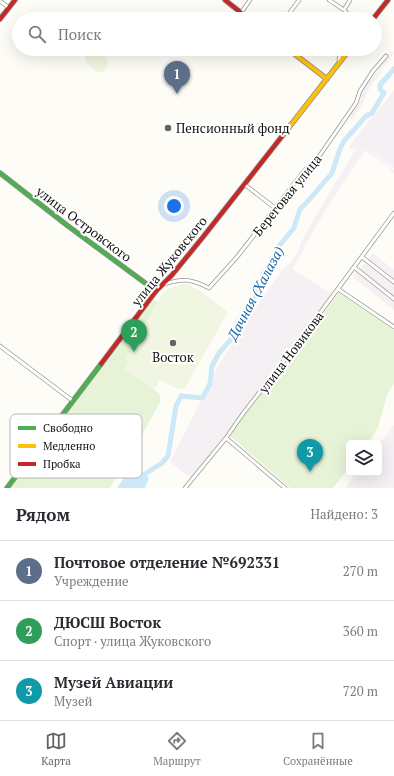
<!DOCTYPE html>
<html lang="ru">
<meta charset="utf-8">
<style>
body{margin:0;font-family:"PT Serif",serif;background:#f2f2f3;color:#2b2b33}
.controls{position:absolute;right:12px;bottom:12px;display:grid;overflow:hidden;border-radius:6px;box-shadow:0 4px 16px #0002}
.controls button{width:36px;height:36px;display:grid;place-items:center;padding:0;border:0;border-bottom:1px solid #e1e1e2;background:#fff;color:#2b2b33;font:20px sans-serif}
.you{position:absolute;left:174px;top:206px;width:14px;height:14px;margin:-10px;border:3px solid #fff;border-radius:50%;background:#1a73e8;box-shadow:0 0 0 6px #1a73e833}
.badge{display:grid;place-items:center;width:26px;height:26px;border-radius:50%;background:#646362;color:#fff;font-size:13px;font-weight:700}
.pin{position:absolute;translate:-50% -33px;filter:drop-shadow(0 1px 2px #0008)}
.pin::after{content:'';position:absolute;top:21px;width:14px;height:12px;background:inherit;clip-path:polygon(0 0,100% 0,50% 100%)}
.list{margin:0;padding:0;list-style:none}
h2{display:flex;justify-content:space-between;align-items:center;height:52px;margin:0;padding:0 16px;font-size:17px}
h2 small{font-size:13px;font-weight:400;color:#7c7c81}
.list li{display:grid;grid-template-columns:26px 1fr auto;gap:12px;align-items:center;box-sizing:border-box;height:60px;padding:0 16px;border-top:1px solid #e1e1e2}
.list b{display:block;font-size:15px;white-space:nowrap}
.list p{margin:0;font-size:13px;white-space:nowrap;color:#7c7c81}
.list em{font-size:13px;font-style:normal;color:#7c7c81}
.icon{flex:none;width:22px;height:22px;fill:none;stroke:currentColor;stroke-width:2;stroke-linecap:round;stroke-linejoin:round}
.map{position:relative;flex:none;width:394px;height:488px;overflow:hidden}
.search{position:absolute;background:#fff;box-shadow:0 4px 16px #0002;left:12px;right:12px;top:12px;height:44px;display:flex;align-items:center;gap:10px;box-sizing:border-box;padding:0 14px;border-radius:22px;color:#7c7c81;font-size:15px}
.sheet{height:232px;background:#fff}
nav{display:flex;justify-content:space-around;align-items:center;box-sizing:border-box;height:56px;border-top:1px solid #e1e1e2;background:#fff;font-size:11px;color:#7c7c81}
nav a{display:grid;justify-items:center;gap:2px}
nav .on{color:#646362}
.map>svg:first-child{display:block}
.industrial{fill:#f5f0f3}
.green{fill:#e7f3d7}
.pitch{fill:#f0f6e1}
.water{fill:#cde8f7}
.lines{fill:none;stroke-linecap:round;stroke-linejoin:round}
.river{stroke:#cde8f7;stroke-width:5}
.street-casing{stroke:#979795;stroke-width:4.5}
.fast-casing{stroke:#8e8d8b;stroke-width:5.5}
.slow-casing{stroke:#8e8d8b;stroke-width:5.5}
.jam-casing{stroke:#8e8d8b;stroke-width:5.5}
.street{stroke:#fffffe;stroke-width:3}
.fast{stroke:#4caf50;stroke-width:4}
.slow{stroke:#ffc107;stroke-width:4}
.jam{stroke:#c62828;stroke-width:4}
.poi-dot{fill:#646362;stroke:#fff;stroke-width:1.5}
.labels{text-anchor:middle;dominant-baseline:central;stroke-width:4;stroke-linejoin:round;paint-order:stroke}
.poi-label{font-size:13px;fill:#111;stroke:#fff;text-anchor:start}
.street-label{font-size:13px;fill:#111;stroke:#fff}
.water-label{font-size:14px;font-style:italic;fill:#1768a6;stroke:#fff}
.key{fill:#fff;stroke:#b8b8b8;stroke-width:1}
.key-label{font-size:11px;fill:#111}
</style>
<div class="map">
<svg width="394" height="488" viewBox="0 0 394 488">
<rect width="100%" height="100%" fill="#fdfcf7"/>
<path class="industrial" d="M392 51 394 53 368 91 361 106 353 119 349 117 358 103 364 88Z
M394 90V168L367 147 394 170V173L386 165 365 150 328 206 304 247 303 252 292 269 332 294 299 342 191 478 170 462 219 365 251 314 286 265 288 266 300 249V244L324 202 356 149H352L349 146Z
M373 253 394 270V310L353 277Z
M394 425V488H345L356 473H379V444Z"/>
<path class="green" d="M339 293 394 330V384L387 395 378 428 368 443H349V468L333 488H290L229 435Z
M153 300 158 302 126 359 130 361 125 369 152 387 159 394 161 400 133 452 110 488H10Z"/>
<path class="pitch" d="M95 49C102 54 109 57 108 66L103 72H98C91 66 82 63 86 52L90 50Z
M183 284 192 285V287L199 290 228 312 185 388C176 391 168 384 160 380L156 387H152L125 369 130 362 126 359 163 293 171 288Z"/>
<path class="water" d="M135 468 149 478 145 488H117L128 472Z"/>
<g class="lines">
<path class="river" d="M136 488 145 474 162 463 168 456 176 406 181 396 202 398 210 384 212 366 219 353 234 336 237 323 247 308 253 302 262 281 263 274 278 252 279 246 294 228 300 209 309 200 332 173 340 149 344 141 366 116 372 113 384 93 380 89V85L394 69"/>
<g class="street-casing">
<path id="street" d="M329 0 344 10 353 19
M0 1 9 8
M344 10 350 0
M241 13 250 0
M285 19 299 0
M339 62V58L343 49
M244 184 275 208
M362 257 394 282
M354 267 394 299
M164 284C184 278 191 279 209 288L237 257 305 170 313 163 320 155 356 103 360 91 373 71 386 56
M338 289 394 327
M0 346 73 401
M226 438 285 488
M185 488 226 438 242 415 300 340 394 213"/>
</g>
<g class="fast-casing">
<path id="fast" d="M0 173 68 226 156 291
M7 488 101 364"/>
</g>
<g class="slow-casing">
<path id="slow" d="M288 49 327 79
M283 135 350 49"/>
</g>
<g class="jam-casing">
<path id="jam" d="M225 0 249 19
M0 19 15 0
M373 19 388 0
M101 364 156 291 172 275 203 237 283 135"/>
</g>
<use href="#street" class="street"/>
<use href="#fast" class="fast"/>
<use href="#slow" class="slow"/>
<use href="#jam" class="jam"/>
</g>
<g class="poi-dot">
<circle cx="168" cy="128" r="4"/>
<circle cx="173" cy="343" r="4"/>
</g>
<g class="labels">
<g class="poi-label">
<text x="176" y="128">Пенсионный фонд</text>
<text x="173" y="357" text-anchor="middle">Восток</text>
</g>
<g class="street-label">
<text transform="translate(287 195) rotate(-51)">Береговая улица</text>
<text transform="translate(84 224) rotate(37)">улица Островского</text>
<text transform="translate(169 261) rotate(-51)">улица Жуковского</text>
<text transform="translate(291 352) rotate(-53)">улица Новикова</text>
</g>
<g class="water-label">
<text transform="translate(255 293) rotate(-62)">Дачная (Халаза)</text>
</g>
</g>
<rect x="10" y="414" width="132" height="64" rx="6" class="key"/>
<rect x="18" y="426" width="18" height="4" fill="#4caf50"/>
<rect x="18" y="444" width="18" height="4" fill="#ffc107"/>
<rect x="18" y="462" width="18" height="4" fill="#c62828"/>
<g class="key-label">
<text x="43" y="432">Свободно</text>
<text x="43" y="450">Медленно</text>
<text x="43" y="468">Пробка</text>
</g>
</svg>
<div class="controls">
<button><svg class="icon" aria-label="layers" viewBox="0 0 24 24"><path d="M12 4l9 5-9 5-9-5zM3 14l9 5 9-5"/></svg></button>
</div>
<div class="you"></div>
<div class="pin badge" style="left:177px;top:94px;background:#5c6f8a">1</div>
<div class="pin badge" style="left:134px;top:352px;background:#2e9e5b">2</div>
<div class="pin badge" style="left:310px;top:472px;background:#0f9aa8">3</div>
<div class="search"><svg class="icon" aria-label="search" viewBox="0 0 24 24"><circle cx="10" cy="10" r="6"/><path d="M15 15l6 6"/></svg>Поиск</div>
</div>
<section class="sheet">
<h2>Рядом<small>Найдено: 3</small></h2>
<ul class="list">
<li><span class="badge" style="background:#5c6f8a">1</span><div><b>Почтовое отделение №692331</b><p>Учреждение</p></div><em>270 m</em></li>
<li><span class="badge" style="background:#2e9e5b">2</span><div><b>ДЮСШ Восток</b><p>Спорт · улица Жуковского</p></div><em>360 m</em></li>
<li><span class="badge" style="background:#0f9aa8">3</span><div><b>Музей Авиации</b><p>Музей</p></div><em>720 m</em></li>
</ul>
</section>
<nav>
<a class="on"><svg class="icon" aria-label="map" viewBox="0 0 24 24"><path d="M3 6l6-2 6 2 6-2v14l-6 2-6-2-6 2zM9 4v14M15 6v14"/></svg>Карта</a>
<a><svg class="icon" aria-label="directions" viewBox="0 0 24 24"><path d="M12 3l9 9-9 9-9-9zM9 14v-3h6M13 9l2 2-2 2"/></svg>Маршрут</a>
<a><svg class="icon" aria-label="saved" viewBox="0 0 24 24"><path d="M7 4h10v16l-5-4-5 4z"/></svg>Сохранённые</a>
</nav>
